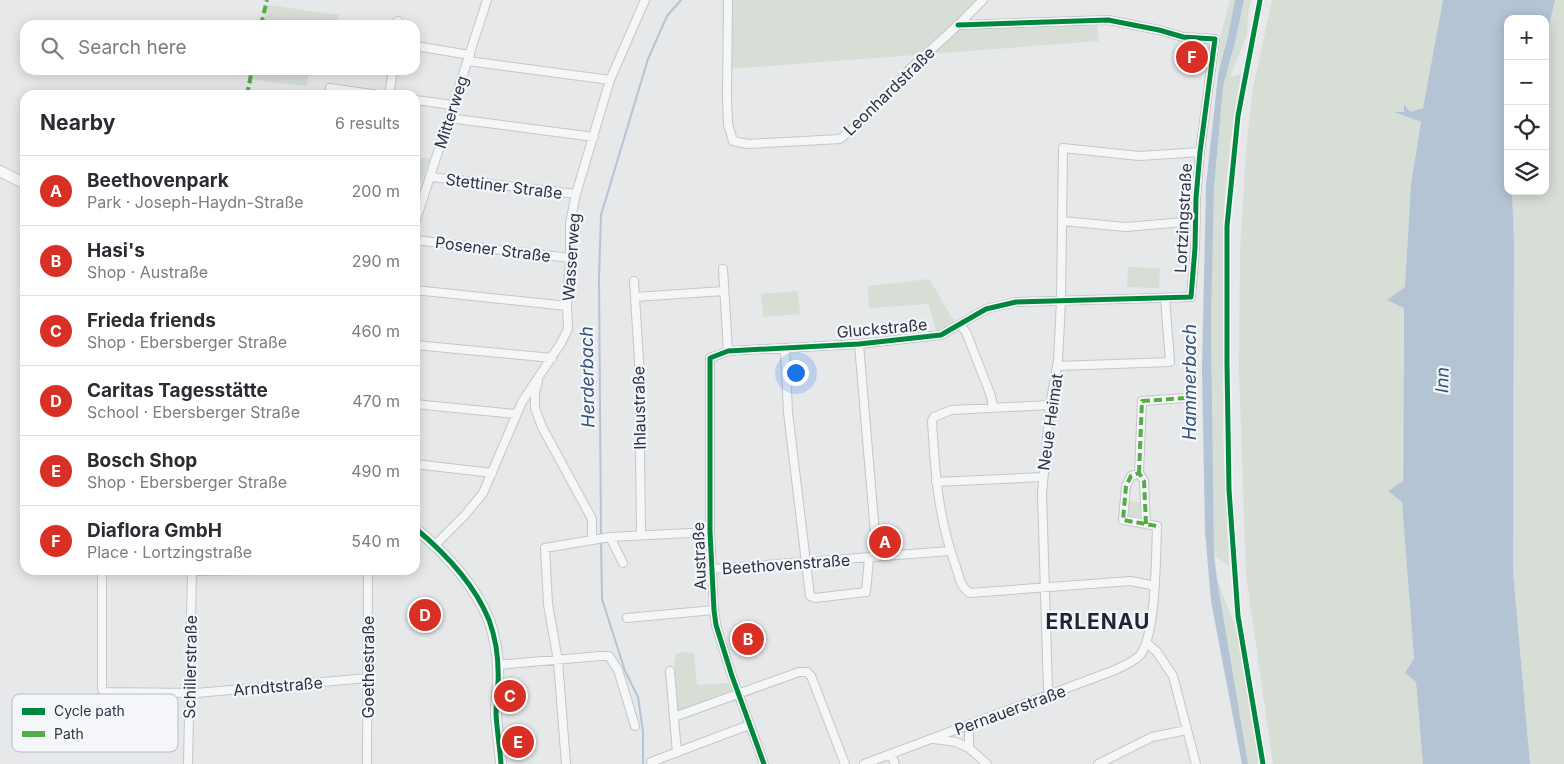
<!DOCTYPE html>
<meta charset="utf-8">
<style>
body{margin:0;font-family:Inter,sans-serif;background:#f7f7f7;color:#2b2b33}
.controls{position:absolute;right:15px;top:15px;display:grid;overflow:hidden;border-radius:10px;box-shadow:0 2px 12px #0003}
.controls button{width:45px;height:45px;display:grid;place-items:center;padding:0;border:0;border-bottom:1px solid #e1e1e2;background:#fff;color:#2b2b33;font:25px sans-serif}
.you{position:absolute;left:795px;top:372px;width:18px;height:18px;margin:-12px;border:4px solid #fff;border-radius:50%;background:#1a73e8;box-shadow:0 0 0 8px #1a73e833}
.badge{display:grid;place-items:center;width:32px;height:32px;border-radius:50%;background:#d93025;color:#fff;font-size:16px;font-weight:700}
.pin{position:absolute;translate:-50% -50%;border:2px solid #fff;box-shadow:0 1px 5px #0006}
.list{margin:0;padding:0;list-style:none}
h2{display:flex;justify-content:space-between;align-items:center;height:65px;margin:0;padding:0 20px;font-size:21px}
h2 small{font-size:16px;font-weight:400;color:#7c7c81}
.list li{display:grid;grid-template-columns:32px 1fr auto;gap:15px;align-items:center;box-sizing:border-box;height:70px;padding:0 20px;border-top:1px solid #e1e1e2}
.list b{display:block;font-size:19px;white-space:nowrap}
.list p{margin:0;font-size:16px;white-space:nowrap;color:#7c7c81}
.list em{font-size:16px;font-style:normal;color:#7c7c81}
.icon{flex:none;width:28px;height:28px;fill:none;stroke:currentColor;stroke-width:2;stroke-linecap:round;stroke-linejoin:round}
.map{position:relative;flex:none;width:1564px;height:764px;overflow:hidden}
.search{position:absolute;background:#fff;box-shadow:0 2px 12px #0003;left:20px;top:20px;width:400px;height:55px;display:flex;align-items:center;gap:12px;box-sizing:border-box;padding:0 18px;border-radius:15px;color:#7c7c81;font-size:19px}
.panel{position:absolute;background:#fff;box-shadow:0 2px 12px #0003;left:20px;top:90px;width:400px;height:485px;border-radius:15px}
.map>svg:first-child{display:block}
.green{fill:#d6ded6}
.water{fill:#b4c4d5}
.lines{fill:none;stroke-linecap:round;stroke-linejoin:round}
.stream{stroke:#b4c4d5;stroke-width:2}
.street-casing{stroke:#c4c6c8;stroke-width:10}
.secondary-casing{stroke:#c4c6c8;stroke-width:12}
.street{stroke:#f5f6f7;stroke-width:8}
.secondary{stroke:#f8f8f8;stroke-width:10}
.quiet{stroke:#54ac47;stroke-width:4;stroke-dasharray:8 4;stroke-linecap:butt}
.cycleway-casing{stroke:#f4f6f9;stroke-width:8}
.cycleway{stroke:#00873e;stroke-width:5}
.labels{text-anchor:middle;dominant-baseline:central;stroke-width:4.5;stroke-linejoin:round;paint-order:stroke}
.street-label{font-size:16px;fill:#2b3445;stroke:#f4f6f9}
.water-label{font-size:18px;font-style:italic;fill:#34527a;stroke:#f4f6f9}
.district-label{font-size:21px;font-weight:bold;letter-spacing:1px;fill:#1d2536;stroke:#f4f6f9}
.key{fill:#f4f6f9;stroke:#b8bcc3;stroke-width:1}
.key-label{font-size:14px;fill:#2b3445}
</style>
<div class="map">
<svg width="1564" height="764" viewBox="0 0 1564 764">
<rect width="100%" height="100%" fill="#e6e8ea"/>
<path class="green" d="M730 0H976L951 27 1097 24 1099 41 729 69Z
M1230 0H1235L1228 36 1218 75 1220 39Z
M1244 0H1251L1248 15 1247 35 1230 77 1241 74 1231 138 1224 207 1223 435 1229 566 1214 555 1211 324 1214 188 1223 87 1236 38Z
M1272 0H1443L1423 108 1410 113 1405 104 1404 112 1396 113 1421 122 1411 184 1404 308 1403 387 1402 502 1414 659 1405 673 1416 682 1423 764H1273L1246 575 1239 369 1240 251 1246 150 1253 88Z
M1555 0H1564V764H1530L1513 571 1514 240 1512 191H1545V42Z
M268 5 339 15 337 25H264Z
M255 70H330L329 72 309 70 307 86 253 80Z
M415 157 430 159 421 183 415 182Z
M1128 267 1160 268 1159 288 1127 287Z
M929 279 956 324 937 333 928 304 869 308 868 286Z
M798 291 800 314 763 317 761 294Z
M1129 501 1140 502V517L1128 516Z
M878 530H888L893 554H880Z
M1217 579 1239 636 1261 764H1248Z
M683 652 694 653 697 685 728 683 732 693 678 712 674 663 676 654Z"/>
<path class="water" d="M1235 0H1244L1236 38 1223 87 1214 188 1211 324 1214 555 1217 579 1248 764H1242L1211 601 1205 532 1202 369 1206 185 1218 75 1228 36Z
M1443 0H1555L1545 42V19H1508V191H1512L1514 240 1513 571 1530 764H1423L1416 682 1405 673 1414 658 1402 502 1388 491 1403 481 1404 308 1387 300 1405 287 1411 184 1421 122 1394 112H1404V104L1410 112 1423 108Z"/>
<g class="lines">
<path class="stream" d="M601 536 599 278 601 215 648 59 667 16 681 0
M601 541 602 599 625 671 638 697 643 732V764"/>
<g class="street-casing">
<path id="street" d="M728 0 727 96 728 124 733 141 748 144 840 139 863 120 910 69 958 25 983 0
M398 25V21
M415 46 470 55
M468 61 610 80
M329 95 330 88 379 95
M389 95 393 70
M415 100 453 105
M449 118 594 137
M431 177 576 194
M1062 221 1126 227 1196 221
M415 223 487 0
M415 240 570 258
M723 269 728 351
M634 281 639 360 641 535
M415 290 567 306
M635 297 724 291
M960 325 966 332 991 396 993 407
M859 344 877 557
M415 345 552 358
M785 349 788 412 810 596 815 598 866 592 869 558
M1058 366 1170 362 1165 298
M538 381 535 393V408L542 427 592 519V540
M415 404 516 414
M1050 405 951 410 934 417 932 421C935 472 938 518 956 567 959 577 961 588 970 593L1131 581 1155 586
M415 464 492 473
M1139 473 1142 401 1186 398
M936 482 1043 477
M610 537 623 563
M435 545 465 515 483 493 522 402 561 343 568 329 567 306 570 258V223L576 194 610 80 645 0
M711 569 950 551
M102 570V689L104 692 196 693 368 678
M192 571 256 570
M627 618 714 610
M1147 643 1157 652 1173 676 1196 764
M497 665 600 656H609L618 670 635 726
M670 671 677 753
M1050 695 1048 690 1042 494 1050 405 1058 361 1061 301 1063 148 1139 156 1200 152
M674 717 799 672H807L811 676 845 764
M969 725V748
M934 739 956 742 969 748 987 764
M891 754 895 764
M651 762 749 725
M188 764 192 570
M367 764 368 570
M566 764 558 661 548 604 545 548 610 537 710 532
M764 764 732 676 716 625 714 610 710 532V358L728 351 859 344 941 335 986 309 1016 302 1191 297 1195 248 1196 198 1200 152 1215 39 1183 37 1159 30 1108 20 958 25
M864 764 1115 670C1123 666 1136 661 1141 654 1156 632 1156 555 1157 526L1123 520 1126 486 1131 476 1139 473 1144 481 1146 524
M1098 764 1152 737 1187 730"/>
</g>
<g class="secondary-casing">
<path id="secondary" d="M0 171 25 184
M415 528C445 553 474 583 489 620 496 639 499 663 498 684 497 694 496 704 496 714 497 731 500 748 501 764"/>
</g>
<use href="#street" class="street"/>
<use href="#secondary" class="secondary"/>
<path class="quiet" d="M261 25 267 0
M247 95 252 70
M1139 473 1142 401 1186 398
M1146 524 1144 481 1139 473 1131 476 1126 486 1123 520 1157 526"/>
<g class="cycleway-casing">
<path id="cycleway" d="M1260 0 1238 116 1227 226V364L1229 490 1238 616 1263 764
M415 528C445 553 474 583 489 620 496 639 499 663 498 684 497 694 496 704 496 714 497 731 500 748 501 764
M764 764 732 676 716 625 714 610 710 532V358L728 351 859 344 941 335 986 309 1016 302 1191 297 1195 248 1196 198 1200 152 1215 39 1183 37 1159 30 1108 20 958 25"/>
</g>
<use href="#cycleway" class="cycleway"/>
</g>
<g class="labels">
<g class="street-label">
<text transform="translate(889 91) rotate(-44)">Leonhardstraße</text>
<text transform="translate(451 112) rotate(-72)">Mitterweg</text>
<text transform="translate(504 186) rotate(7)">Stettiner Straße</text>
<text transform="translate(1183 218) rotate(-87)">Lortzingstraße</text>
<text transform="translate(493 249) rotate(7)">Posener Straße</text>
<text transform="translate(571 257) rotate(-86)">Wasserweg</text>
<text transform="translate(882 328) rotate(-5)">Gluckstraße</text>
<text transform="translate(639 408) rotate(-91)">Ihlaustraße</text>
<text transform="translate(1050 422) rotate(-82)">Neue Heimat</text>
<text transform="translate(699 556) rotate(-92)">Austraße</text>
<text transform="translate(786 564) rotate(-4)">Beethovenstraße</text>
<text transform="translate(190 667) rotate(-89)">Schillerstraße</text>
<text transform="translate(368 667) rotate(-90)">Goethestraße</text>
<text transform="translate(278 686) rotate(-5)">Arndtstraße</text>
<text transform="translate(1010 710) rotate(-20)">Pernauerstraße</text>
</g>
<g class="water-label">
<text transform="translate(587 377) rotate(-91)">Herderbach</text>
<text transform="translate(1442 380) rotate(-89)">Inn</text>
<text transform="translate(1189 382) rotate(-90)">Hammerbach</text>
</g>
<g class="district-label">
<text x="1098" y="621">ERLENAU</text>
</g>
</g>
<rect x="12" y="694" width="166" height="58" rx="8" class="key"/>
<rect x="22" y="708" width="23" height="7" fill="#00873e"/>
<rect x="22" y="731" width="23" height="6" fill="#54ac47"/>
<g class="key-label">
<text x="54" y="716">Cycle path</text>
<text x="54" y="739">Path</text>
</g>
</svg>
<div class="controls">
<button>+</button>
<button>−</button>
<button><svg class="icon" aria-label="locate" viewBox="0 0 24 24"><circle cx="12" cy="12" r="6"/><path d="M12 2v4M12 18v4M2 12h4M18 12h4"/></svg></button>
<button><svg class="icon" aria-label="layers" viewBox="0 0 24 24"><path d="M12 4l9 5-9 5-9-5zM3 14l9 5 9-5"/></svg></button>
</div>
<div class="you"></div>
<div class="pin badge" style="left:885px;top:542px">A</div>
<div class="pin badge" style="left:748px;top:639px">B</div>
<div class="pin badge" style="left:510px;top:696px">C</div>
<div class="pin badge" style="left:425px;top:615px">D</div>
<div class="pin badge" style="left:518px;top:742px">E</div>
<div class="pin badge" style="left:1192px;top:57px">F</div>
<div class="search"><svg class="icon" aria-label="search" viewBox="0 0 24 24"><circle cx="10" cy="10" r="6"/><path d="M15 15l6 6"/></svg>Search here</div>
<section class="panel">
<h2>Nearby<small>6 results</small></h2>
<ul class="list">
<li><span class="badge">A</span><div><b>Beethovenpark</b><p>Park · Joseph-Haydn-Straße</p></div><em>200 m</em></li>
<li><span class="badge">B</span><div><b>Hasi's</b><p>Shop · Austraße</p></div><em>290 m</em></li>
<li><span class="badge">C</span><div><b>Frieda friends</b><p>Shop · Ebersberger Straße</p></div><em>460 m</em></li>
<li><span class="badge">D</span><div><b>Caritas Tagesstätte</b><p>School · Ebersberger Straße</p></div><em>470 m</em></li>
<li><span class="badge">E</span><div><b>Bosch Shop</b><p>Shop · Ebersberger Straße</p></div><em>490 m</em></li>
<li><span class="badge">F</span><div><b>Diaflora GmbH</b><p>Place · Lortzingstraße</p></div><em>540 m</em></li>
</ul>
</section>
</div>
